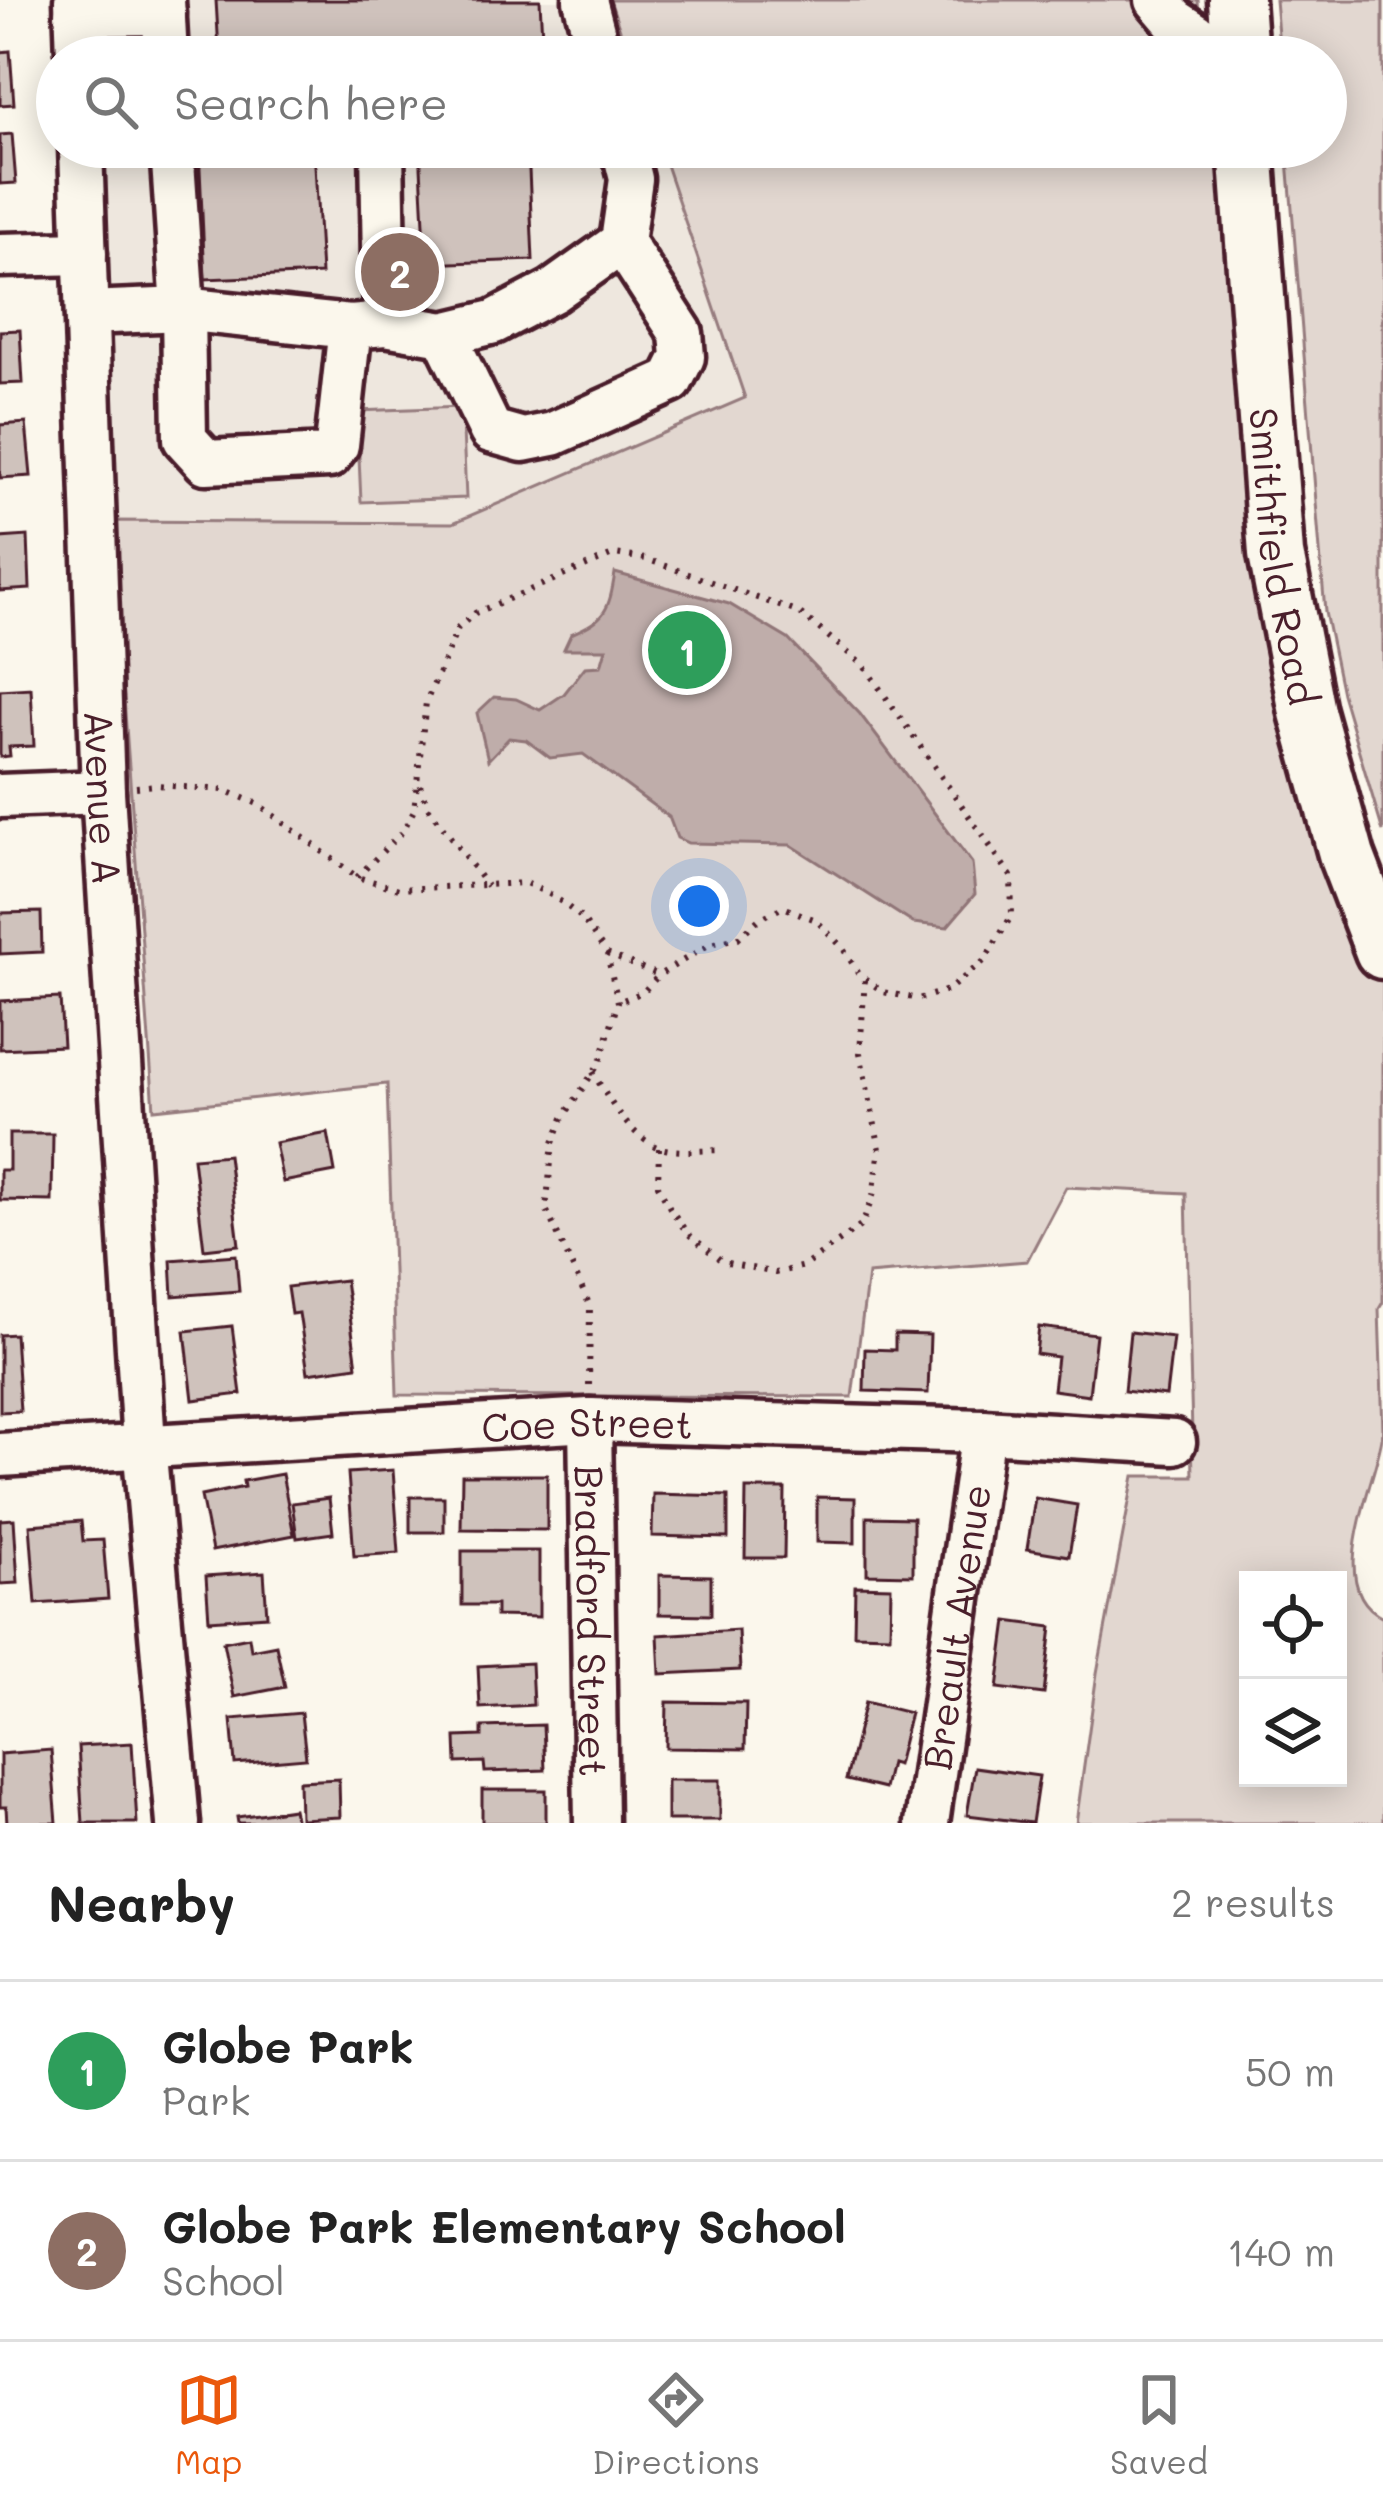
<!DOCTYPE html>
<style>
body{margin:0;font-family:Mali,sans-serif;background:#f2f2f2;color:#222}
.controls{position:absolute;right:36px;bottom:36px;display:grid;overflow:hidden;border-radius:0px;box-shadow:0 6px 30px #0003}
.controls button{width:108px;height:108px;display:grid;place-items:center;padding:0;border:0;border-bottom:3px solid #e0e0e0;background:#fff;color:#222;font:60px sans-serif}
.you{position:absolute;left:699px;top:906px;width:42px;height:42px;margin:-30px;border:9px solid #fff;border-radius:50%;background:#1a73e8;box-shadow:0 0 0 18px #1a73e833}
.badge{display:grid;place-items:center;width:78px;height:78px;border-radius:50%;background:#ea580c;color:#fff;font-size:39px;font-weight:700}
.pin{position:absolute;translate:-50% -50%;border:6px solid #fff;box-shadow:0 3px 12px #0006}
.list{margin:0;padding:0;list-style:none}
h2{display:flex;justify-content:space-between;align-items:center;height:156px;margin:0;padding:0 48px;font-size:51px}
h2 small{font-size:39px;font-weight:400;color:#767676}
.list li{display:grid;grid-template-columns:78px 1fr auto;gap:36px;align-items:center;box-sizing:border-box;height:180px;padding:0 48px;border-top:3px solid #e0e0e0}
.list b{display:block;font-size:45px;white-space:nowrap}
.list p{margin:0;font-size:39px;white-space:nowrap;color:#767676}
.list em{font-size:39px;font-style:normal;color:#767676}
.icon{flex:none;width:66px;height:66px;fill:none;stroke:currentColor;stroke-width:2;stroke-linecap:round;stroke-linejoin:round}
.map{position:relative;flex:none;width:1383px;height:1823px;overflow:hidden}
.search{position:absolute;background:#fff;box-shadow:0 6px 30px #0003;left:36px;right:36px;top:36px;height:132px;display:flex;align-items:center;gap:30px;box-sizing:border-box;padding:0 42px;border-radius:66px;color:#767676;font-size:45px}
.sheet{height:516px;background:#fff}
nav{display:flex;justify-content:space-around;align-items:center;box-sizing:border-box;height:168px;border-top:3px solid #e0e0e0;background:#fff;font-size:33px;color:#767676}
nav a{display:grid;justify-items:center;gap:6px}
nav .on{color:#ea580c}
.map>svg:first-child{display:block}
.built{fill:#eee7de}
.green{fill:#e2d7d0;stroke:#967b7e;stroke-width:3;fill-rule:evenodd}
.water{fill:#bfadaa;stroke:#907477;stroke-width:3}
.building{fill:#cfc2bc;stroke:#4a1f2b;stroke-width:3}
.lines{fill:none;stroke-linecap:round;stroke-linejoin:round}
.minor-casing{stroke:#4a1f2b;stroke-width:51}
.major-casing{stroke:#4a1f2b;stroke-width:63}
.path{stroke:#4a1f2b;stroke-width:6;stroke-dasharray:3 9;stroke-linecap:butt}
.minor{stroke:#fbf7ec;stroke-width:42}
.major{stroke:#fbf7ec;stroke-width:54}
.labels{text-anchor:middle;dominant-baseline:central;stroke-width:10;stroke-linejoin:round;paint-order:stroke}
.street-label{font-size:39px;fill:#4a1f2b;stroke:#fbf7ec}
</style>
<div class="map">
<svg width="1383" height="1823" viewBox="0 0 1383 1823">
<rect width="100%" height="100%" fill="#fbf7ec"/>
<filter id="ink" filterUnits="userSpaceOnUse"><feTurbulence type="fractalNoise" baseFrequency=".00833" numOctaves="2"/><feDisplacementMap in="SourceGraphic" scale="24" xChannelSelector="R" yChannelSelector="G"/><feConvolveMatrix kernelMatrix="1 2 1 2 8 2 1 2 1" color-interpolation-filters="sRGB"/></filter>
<g filter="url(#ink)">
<path class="built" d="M81 0H610L629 57H85Z
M90 147H660L746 397 453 523 111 521Z"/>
<path class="green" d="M610 0H1198L1201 46 1246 57H629Z
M1275 0H1383V832L1342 694 1325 612 1287 147H1326V57H1280Z
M660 147H1252L1280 538 1383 921V1302L1379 1309 1383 1431C1379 1478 1320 1587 1383 1617V1823H1076L1097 1673 1134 1476H1193L1186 1193 1066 1187 1027 1261 868 1274 852 1397 397 1395 387 1084 154 1109 111 521 453 523 745 398ZM1248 1580H1338V1778H1248Z
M462 407 466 498 361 502 357 411Z"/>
<path class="water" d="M615 573 729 604 788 639 860 714 972 863 975 894 947 927 913 923 791 845 688 843 677 838 669 817 583 754 550 758 526 740 509 738 488 760 477 713 494 697 516 699 540 710 564 694 585 667 601 666 606 649H564L571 634C606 619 609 611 615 573Z"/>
<path class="building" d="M216 0H540L543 57H416L415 44 331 48V57H195L194 53 219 51Z
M10 51 14 104 0 105V52Z
M12 134 16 183 0 184V135Z
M199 147H314L321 274 205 279Z
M420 147H528L533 260 426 264Z
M20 330 23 383 0 384V331Z
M26 423 31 476 0 478V425Z
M28 536 30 589 0 591V538Z
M31 688 34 746 9 747 10 756 0 757V690Z
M41 912 42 952 0 954V913Z
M60 998 63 1046 0 1049V1001Z
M328 1133 335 1172 283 1182 275 1143Z
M9 1134H53L52 1201 0 1200V1170H9Z
M228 1155 239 1245 204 1249 193 1158Z
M236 1255 239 1291 173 1296 171 1260Z
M345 1280 357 1366 308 1373 299 1313 291 1314 287 1287Z
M232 1326 241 1394 193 1400 185 1331Z
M1039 1327 1096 1334 1089 1395 1053 1390 1057 1357 1036 1354Z
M1130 1332 1173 1337 1166 1396 1124 1391Z
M15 1334 20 1411 0 1412V1335Z
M895 1334 930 1335 928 1393 864 1391 865 1349 895 1350Z
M393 1470 399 1553 354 1556 348 1473Z
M282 1474 294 1535 212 1551 201 1496 244 1487 243 1481Z
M462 1475H547V1530L461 1529Z
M746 1489H785L784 1558H745Z
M653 1494 728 1496V1538L652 1536Z
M410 1497H444V1532H410Z
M817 1497 855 1498V1543L817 1542Z
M329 1498 333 1533 297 1538 292 1503Z
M1035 1498 1077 1505 1069 1556 1027 1549Z
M867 1517 913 1518V1575L867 1574Z
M14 1519 18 1583 0 1584V1520Z
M81 1521 83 1541 103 1540 108 1599 36 1604 30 1525Z
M462 1551H539V1617L496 1616V1605H462Z
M264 1572 267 1616 209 1620 206 1576Z
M659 1575 711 1576V1615L659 1614Z
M855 1586 891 1587 890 1635 854 1634Z
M1007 1621 1052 1627 1044 1694 998 1688Z
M738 1630 740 1670 660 1674 658 1635Z
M249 1637 251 1650 276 1645 285 1687 234 1697 223 1642Z
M531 1663 533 1705 480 1708 478 1666Z
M667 1702 746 1703 745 1749 666 1748Z
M865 1702 910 1713 897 1765 890 1763 884 1789 846 1780Z
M301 1713 306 1758 235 1764 231 1719Z
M543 1725 545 1770 485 1772 484 1762 457 1763 456 1737 482 1736V1727Z
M132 1743 137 1823H83L78 1746Z
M51 1750 57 1823H7L6 1807H0V1754Z
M975 1767 1039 1776 1032 1823 967 1815Z
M339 1779 340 1817 300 1819 299 1781Z
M667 1780H720V1820H667Z
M482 1790H546V1823H482Z
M293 1809 296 1823H238L237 1817Z"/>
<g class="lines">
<g class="minor-casing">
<g id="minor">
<path d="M76 0 78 57"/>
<path d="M163 0 166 57"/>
<path d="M585 0 600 57"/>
<path d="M1157 0 1174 20 1231 57"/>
<path d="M76 14 164 13"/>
<path id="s1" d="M81 147 103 792 144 1444 178 1823"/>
<path d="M382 147 385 324"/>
<path d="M0 255 85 253"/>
<path d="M87 313 183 309 172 147"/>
<path d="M350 327 337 445 329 456 206 462 185 439 183 309 350 327 385 324 444 334 494 322 553 291 622 242 631 179 623 147"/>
<path d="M444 334 491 431 523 440 553 434 671 381 683 357 681 333 622 242"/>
<path d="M0 796 103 792"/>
<path id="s2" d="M590 1420 596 1823"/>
<path id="s3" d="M0 1455 590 1420 983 1431 1174 1442"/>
<path id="s4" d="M927 1823 983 1431"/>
</g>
</g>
<g class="major-casing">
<g id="major">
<path d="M1236 0 1240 57"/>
<path id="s5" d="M1246 147 1276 554 1307 712 1347 857 1383 951"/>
</g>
</g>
<path class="path" d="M420 785 428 807 487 886
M136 787 157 785 224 790 258 804 357 877 399 889 526 883 555 897 582 918 607 954 618 1002 600 1062 563 1118 553 1143 546 1209 590 1306 589 1386
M357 877 403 831 414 810 426 702 458 628 475 613 615 554 646 559 800 613 864 666 1011 876 1012 915 984 961 948 990 918 999 883 992 859 974 842 947 816 920 783 907 759 919 738 938 710 944 659 975 643 992 618 1002
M607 954 659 975
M593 1072C607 1098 628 1133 655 1146 673 1154 703 1150 723 1150
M659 1148 658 1185 670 1208 687 1233 723 1262 775 1273 804 1266 862 1225 873 1196 880 1149 860 1053 865 978"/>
<use href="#minor" class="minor"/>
<use href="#major" class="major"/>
</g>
</g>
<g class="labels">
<g class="street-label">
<text stroke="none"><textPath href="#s5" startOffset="411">Smithfield Road</textPath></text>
<text stroke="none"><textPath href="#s1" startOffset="651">Avenue A</textPath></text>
<text stroke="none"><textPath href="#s3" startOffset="588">Coe Street</textPath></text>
<text stroke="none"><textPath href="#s2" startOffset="201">Bradford Street</textPath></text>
<text stroke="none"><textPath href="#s4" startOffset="198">Breault Avenue</textPath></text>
</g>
</g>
</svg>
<div class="controls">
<button><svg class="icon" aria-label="locate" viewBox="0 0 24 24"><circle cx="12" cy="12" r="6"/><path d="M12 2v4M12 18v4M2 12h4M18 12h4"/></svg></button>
<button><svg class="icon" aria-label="layers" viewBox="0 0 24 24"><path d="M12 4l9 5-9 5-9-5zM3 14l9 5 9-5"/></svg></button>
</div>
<div class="you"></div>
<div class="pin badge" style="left:687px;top:650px;background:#2e9e5b">1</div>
<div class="pin badge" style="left:400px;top:272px;background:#8d6e63">2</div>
<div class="search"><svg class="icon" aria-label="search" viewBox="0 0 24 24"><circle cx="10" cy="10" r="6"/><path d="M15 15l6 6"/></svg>Search here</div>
</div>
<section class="sheet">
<h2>Nearby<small>2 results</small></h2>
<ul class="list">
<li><span class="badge" style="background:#2e9e5b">1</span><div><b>Globe Park</b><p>Park</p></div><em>50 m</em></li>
<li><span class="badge" style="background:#8d6e63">2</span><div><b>Globe Park Elementary School</b><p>School</p></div><em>140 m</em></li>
</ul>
</section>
<nav>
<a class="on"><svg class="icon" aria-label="map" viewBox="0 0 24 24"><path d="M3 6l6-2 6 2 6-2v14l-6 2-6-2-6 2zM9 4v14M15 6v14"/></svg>Map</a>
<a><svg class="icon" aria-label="directions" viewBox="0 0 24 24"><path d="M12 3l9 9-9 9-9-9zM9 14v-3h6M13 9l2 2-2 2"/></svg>Directions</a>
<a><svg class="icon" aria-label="saved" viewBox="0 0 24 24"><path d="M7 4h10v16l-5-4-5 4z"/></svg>Saved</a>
</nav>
